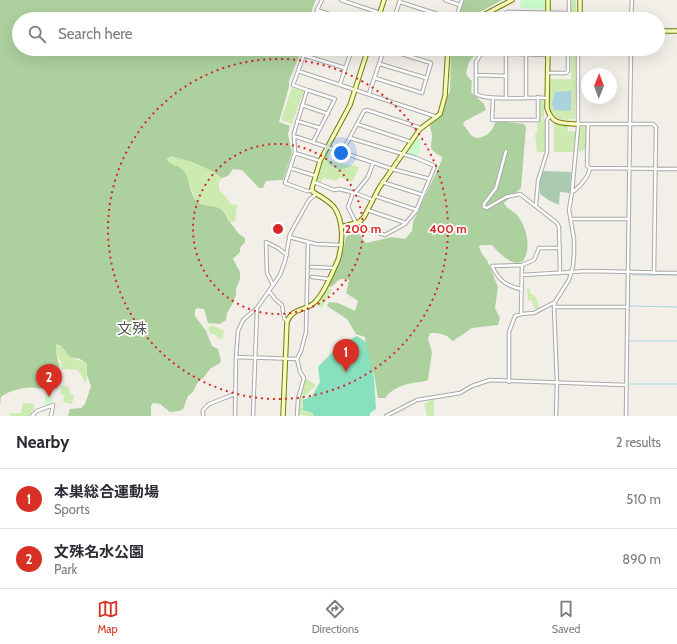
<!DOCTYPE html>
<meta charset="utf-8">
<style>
body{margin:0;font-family:Cabin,"Noto Sans JP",sans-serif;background:#f2f2f3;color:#2b2b33}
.compass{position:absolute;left:581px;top:68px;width:36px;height:36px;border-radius:50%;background:#fff;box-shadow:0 4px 16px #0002;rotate:1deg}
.you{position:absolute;left:341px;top:153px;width:14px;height:14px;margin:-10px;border:3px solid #fff;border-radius:50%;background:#1a73e8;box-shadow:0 0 0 6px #1a73e833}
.badge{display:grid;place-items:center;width:26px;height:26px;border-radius:50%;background:#d93025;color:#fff;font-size:13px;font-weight:700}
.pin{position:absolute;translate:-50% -33px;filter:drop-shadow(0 1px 2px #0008)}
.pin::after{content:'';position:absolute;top:21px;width:14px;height:12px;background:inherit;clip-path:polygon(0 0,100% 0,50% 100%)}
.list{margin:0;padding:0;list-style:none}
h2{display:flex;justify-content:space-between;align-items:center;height:52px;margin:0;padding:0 16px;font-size:17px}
h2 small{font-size:13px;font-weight:400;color:#7c7c81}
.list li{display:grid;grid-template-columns:26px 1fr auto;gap:12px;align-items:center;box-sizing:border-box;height:60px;padding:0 16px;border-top:1px solid #e1e1e2}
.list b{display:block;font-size:15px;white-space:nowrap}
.list p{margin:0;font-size:13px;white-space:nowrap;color:#7c7c81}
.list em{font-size:13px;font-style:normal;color:#7c7c81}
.icon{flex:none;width:22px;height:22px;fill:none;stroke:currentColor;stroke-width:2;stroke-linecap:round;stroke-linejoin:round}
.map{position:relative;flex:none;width:677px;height:416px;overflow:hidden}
.search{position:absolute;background:#fff;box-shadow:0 4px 16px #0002;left:12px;right:12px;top:12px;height:44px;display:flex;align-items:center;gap:10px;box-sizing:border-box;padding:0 14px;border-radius:22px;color:#7c7c81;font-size:15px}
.sheet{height:172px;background:#fff}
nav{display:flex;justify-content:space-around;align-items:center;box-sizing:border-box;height:56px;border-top:1px solid #e1e1e2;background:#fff;font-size:11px;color:#7c7c81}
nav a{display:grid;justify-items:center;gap:2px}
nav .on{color:#d93025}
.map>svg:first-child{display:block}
.grass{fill:#cdebb0}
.forest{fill:#add19e}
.cemetery{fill:#aacbaf}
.park{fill:#c8facc}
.pitch{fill:#88e0be}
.water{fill:#aad3df}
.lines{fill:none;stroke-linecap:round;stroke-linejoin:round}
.stream{stroke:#aad3df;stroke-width:1}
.street-casing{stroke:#a9a9a9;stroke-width:4.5}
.secondary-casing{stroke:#707d05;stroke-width:5.5}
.street{stroke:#fff;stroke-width:2.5}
.secondary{stroke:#f7fabf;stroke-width:3.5}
.ring{fill:none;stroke:#d62828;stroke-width:2;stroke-dasharray:2 4}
.labels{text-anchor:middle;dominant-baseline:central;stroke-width:3.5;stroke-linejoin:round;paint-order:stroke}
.quarter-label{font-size:15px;fill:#555;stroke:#fff}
.centre{fill:#d62828;stroke:#fff;stroke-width:2}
.ring-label{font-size:12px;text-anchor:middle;font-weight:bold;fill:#d62828;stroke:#fff;stroke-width:3.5;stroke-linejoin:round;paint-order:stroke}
</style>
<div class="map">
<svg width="677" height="416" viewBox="0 0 677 416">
<rect width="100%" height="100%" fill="#f2efe9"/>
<path class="grass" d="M571 0H576V19H571Z
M571 49H576L575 118C571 120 565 120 560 119 543 113 549 92 549 79H571Z
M292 87 304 91 292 124 281 120Z
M540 98H544V118H539Z
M539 119H545V152H537L535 134 537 133V123L539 122Z
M554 124H567L568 131H576L575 152H554Z
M586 126V150L578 151 579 127Z
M328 150 330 151 328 160 359 167 352 182 340 177 336 181 323 178 320 184 317 183 319 171Z
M171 156 192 162 212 171 222 178 219 182V190L227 198 230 204 237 205 235 221 230 223 225 212 219 208 202 204 196 200 193 194 190 184 167 161 169 157Z
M328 286 330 289H332L322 307H319L317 304Z
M529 287 531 294 535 296 540 309H535L531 300H528L527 289Z
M212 325 224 331 222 339 217 338 216 335 210 333 208 328Z
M57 344C63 346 64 352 69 355 74 360 81 360 87 364L88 368 86 384 78 370 61 369V362L55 350Z
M306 379 316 385 304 397 302 408 313 409 315 416H307L297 414 302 383Z
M62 385 70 387 69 393 74 395 72 404 63 402 65 395 60 394Z
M431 400H434V416H427L424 404Z
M23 403 34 404 33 414 31 416H10V413H21Z"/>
<path class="forest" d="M0 0H316L312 9V19H19V49H302L289 81V87L279 122 290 126 288 134 292 153 283 180 266 181 263 188H259L242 170 233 169 228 176 222 178 212 171 192 162 171 156 167 159C169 165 177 165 182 169 191 177 188 194 198 202 206 208 218 204 224 212 226 214 227 218 228 220 230 223 233 225 234 227 239 235 238 233 245 238V242L240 248V252L233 259 240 272V279L236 289V295L233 303 227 313 226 320 220 324 208 323 204 309 197 308 195 310V316L206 331 212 346 218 349 221 361 220 363 211 368 203 378 198 382 193 392 188 396 183 409 179 411 170 412 160 404 153 403 151 406V416H68L70 409 81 408 85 404 91 386 87 375V364L80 359 70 357 61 346 57 344C51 354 71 377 50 385 45 387 41 389 36 388 26 386 8 391 1 397L0 405Z
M463 0H502L467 19H457Z
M451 49H480L469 62 466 73 468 77 472 81 471 92 484 104 486 110 465 121 463 124 472 136 476 138C487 137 492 132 496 121L524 124 526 127 521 188 504 203C506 209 514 211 518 216 527 228 532 250 522 262 511 266 499 253 492 245H481L479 247 482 254 487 260 498 287 495 308 500 318 498 325 472 328 453 341C449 339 449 336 444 335 440 333 435 333 430 333L428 339 432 352 428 380 426 381C410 383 395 385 385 398H378L374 374 368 362 365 337 356 334 347 319 327 306 329 302 338 303 355 311 358 301 346 293 349 280 347 279H340L331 287 327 285 341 259 346 237 351 233 359 234 366 243 392 237 405 239 412 231 413 222 442 160V157C428 148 431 151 432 136 432 132 430 129 430 126L442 112 450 90Z"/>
<path class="cemetery" d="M545 171 571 172 570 193 560 192 559 205 550 201 540 194V183L542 172Z"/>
<path class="park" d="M520 0H545V9L521 8Z
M416 138 421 139 420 149 417 158 406 153Z
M46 393 52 394 51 404H44Z"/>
<path class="pitch" d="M357 336 366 342 374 378 376 409 370 413V416H314L313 413 303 410V400L312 396 320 382 318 367 340 344Z"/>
<path class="water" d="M571 91V111L554 110 552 103 555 92Z"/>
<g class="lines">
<path class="stream" d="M633 275H657
M661 275H677
M630 306 677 307
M630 341H677
M630 384H677"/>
<g class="street-casing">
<path id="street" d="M341 0 380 13
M445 0 460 5
M400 2 453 19 457 15 462 0
M317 10 344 19
M395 17 400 19
M316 19 317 10 322 0
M394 19 400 0
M507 19V12L569 13
M527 19V12
M569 19V0
M631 19 632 0
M306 49 293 85 307 90 294 133V136L392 169 430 179
M336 49 350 53
M438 49 447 51
M484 49 476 62V94C485 101 533 97 547 98
M482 53 547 55
M303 55 345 68
M380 64 426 78
M298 71 437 117
M548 73H566L568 71V49
M476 75 506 76
M375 78 422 93 431 63 386 49
M340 84 352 49
M307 90 335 99 313 142
M369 94 384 49
M526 97V49
M493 98 492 120H538V97
M506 98V49
M302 105 328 114
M297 121 320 128
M357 124 411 142
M577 124H653L656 127 654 273
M294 136 295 153 285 183 307 191H312
M350 138 416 158 435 166 416 211 405 224 403 222 367 210
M506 151 496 188 484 204V207L487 208 506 197 520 194 557 223 559 227 560 273
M342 152 364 111 367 110 418 127 420 129
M295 153 320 161
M290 168 316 176
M590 168 677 169
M314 182 334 190 339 189 355 193 373 200
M382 182 423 195
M572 192 574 191C581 185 589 177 590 168L587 166 588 125
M353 193 348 207 356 223
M355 193 368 177 373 163
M375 196 417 210
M536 205 538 181 547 152V120L550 116
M571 219H628
M359 222 367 229 385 235 405 224
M289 237 316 244 341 245
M311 267 334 268
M522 275 588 271 677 273
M312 277 329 279
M273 285 267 273 266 242 278 248 287 255
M522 289C507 287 498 280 492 266L522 265 534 260 539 248H560
M269 291 275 299 282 305 284 318 287 321
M554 307H627
M521 314 522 265
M236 357 297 359
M509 382V332L515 316 521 314 534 313 555 302
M32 416 37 411 53 405 51 416
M203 416V410L209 404 235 394
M235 416 236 357 238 331 243 320 257 308 280 275 285 261 290 234 309 200 316 194
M253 416 257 309
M297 416 298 399 304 378 300 372 297 359 301 351 306 332 308 243
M386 416 417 400 460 393 472 386 490 380 626 385
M556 416 557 383 554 307 555 302 569 280 573 266 574 254V239L569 210 572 192 578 127V49
M626 416 631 49"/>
</g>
<g class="secondary-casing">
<path id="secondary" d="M548 0V19
M378 19 384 0
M476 19 512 0
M580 19V0
M658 31H677
M548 49 547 108C552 125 562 123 577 124
M341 227 359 222 364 217 379 188 411 142 420 129 440 114 445 96 448 49
M283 416 287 322C293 306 307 312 316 301 326 290 332 273 338 260 343 244 344 221 334 207 329 201 320 196 313 192L312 188 320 161 350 105 368 49"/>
</g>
<use href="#street" class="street"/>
<use href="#secondary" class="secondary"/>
</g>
<g class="ring">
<circle cx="278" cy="229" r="85"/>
<circle cx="278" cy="229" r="170"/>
</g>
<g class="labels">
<g class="quarter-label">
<text x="132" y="329">文殊</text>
</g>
</g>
<circle cx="278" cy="229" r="6" class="centre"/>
<g class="ring-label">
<text x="363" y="233">200 m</text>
<text x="448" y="233">400 m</text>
</g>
</svg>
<svg class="compass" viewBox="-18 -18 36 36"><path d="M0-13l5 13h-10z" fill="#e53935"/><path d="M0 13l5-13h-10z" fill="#7c7c81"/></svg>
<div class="you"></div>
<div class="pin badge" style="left:346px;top:372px">1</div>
<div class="pin badge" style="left:49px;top:397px">2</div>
<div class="search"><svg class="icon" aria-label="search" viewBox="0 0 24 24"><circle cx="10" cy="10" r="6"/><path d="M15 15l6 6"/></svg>Search here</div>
</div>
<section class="sheet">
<h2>Nearby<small>2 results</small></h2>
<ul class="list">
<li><span class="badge">1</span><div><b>本巣総合運動場</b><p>Sports</p></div><em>510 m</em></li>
<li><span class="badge">2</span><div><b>文殊名水公園</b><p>Park</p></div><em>890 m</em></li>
</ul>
</section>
<nav>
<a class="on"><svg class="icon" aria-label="map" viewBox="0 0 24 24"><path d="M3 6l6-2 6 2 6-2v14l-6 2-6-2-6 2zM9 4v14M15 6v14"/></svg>Map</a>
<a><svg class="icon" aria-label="directions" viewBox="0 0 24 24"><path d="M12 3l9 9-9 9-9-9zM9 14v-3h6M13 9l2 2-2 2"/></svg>Directions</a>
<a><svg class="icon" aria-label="saved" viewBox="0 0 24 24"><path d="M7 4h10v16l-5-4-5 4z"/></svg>Saved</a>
</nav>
